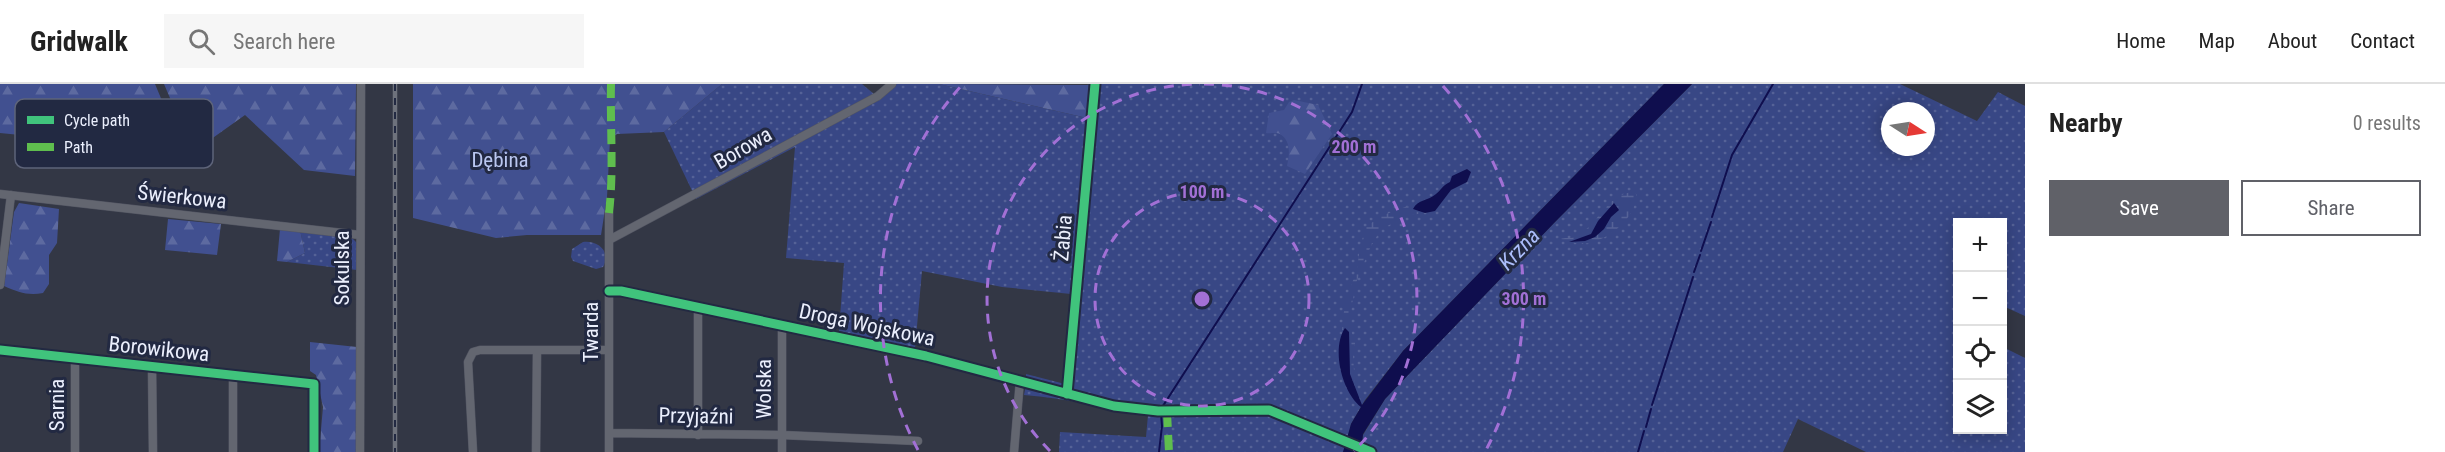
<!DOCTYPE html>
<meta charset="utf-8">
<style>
body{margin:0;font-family:"Roboto Condensed",sans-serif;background:#f6f6f6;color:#222}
.controls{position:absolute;right:18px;bottom:18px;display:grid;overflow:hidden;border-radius:0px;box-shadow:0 3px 15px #0003}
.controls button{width:54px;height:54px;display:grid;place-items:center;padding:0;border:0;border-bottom:2px solid #e0e0e0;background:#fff;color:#222;font:30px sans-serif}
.compass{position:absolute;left:1881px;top:18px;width:54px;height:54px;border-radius:50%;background:#fff;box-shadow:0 3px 15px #0003;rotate:102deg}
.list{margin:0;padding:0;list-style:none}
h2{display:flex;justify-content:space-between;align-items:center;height:78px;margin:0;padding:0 24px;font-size:26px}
h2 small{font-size:20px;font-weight:400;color:#767676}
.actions{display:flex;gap:12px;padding:18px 24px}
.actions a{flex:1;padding:14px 0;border:2px solid #606168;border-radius:0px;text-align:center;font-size:21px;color:#606168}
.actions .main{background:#606168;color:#fff}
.icon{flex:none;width:33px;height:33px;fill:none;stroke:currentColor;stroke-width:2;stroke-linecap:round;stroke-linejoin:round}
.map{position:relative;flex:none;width:2025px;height:368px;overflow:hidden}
header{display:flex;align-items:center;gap:36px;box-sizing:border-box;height:84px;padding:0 30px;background:#fff;border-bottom:2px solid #e0e0e0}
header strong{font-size:28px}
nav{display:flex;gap:33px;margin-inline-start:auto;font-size:21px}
.search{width:420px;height:54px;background:#f6f6f6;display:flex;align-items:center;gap:15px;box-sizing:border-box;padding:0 21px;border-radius:0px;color:#767676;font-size:22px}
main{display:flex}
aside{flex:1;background:#fff}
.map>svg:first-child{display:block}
.grass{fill:url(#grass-dots);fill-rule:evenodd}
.forest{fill:url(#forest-firs)}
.wetland{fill:url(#wetland-marsh)}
.water{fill:#0f0e4e}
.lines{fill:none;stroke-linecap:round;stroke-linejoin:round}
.stream{stroke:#0f0e4e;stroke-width:2}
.minor-casing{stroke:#525562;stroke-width:9}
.minor{stroke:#636670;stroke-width:8}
.rail-casing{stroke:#6e727c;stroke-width:4.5}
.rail{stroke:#222942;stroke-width:2;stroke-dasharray:7;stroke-linecap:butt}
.quiet{stroke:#5fbe4e;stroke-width:8;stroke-dasharray:15 8;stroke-linecap:butt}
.cycleway-casing{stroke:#222942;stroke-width:13}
.cycleway{stroke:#40c37c;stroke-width:9}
.ring{fill:none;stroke:#a270d5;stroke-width:3;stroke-dasharray:10 8}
.labels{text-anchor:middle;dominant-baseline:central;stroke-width:6;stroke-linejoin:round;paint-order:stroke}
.street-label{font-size:21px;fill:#ebeffd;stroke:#222942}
.park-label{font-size:21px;fill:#bac7f0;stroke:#222942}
.water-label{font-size:22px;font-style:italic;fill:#abbdfa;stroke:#222942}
.key{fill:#222942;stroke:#5e647a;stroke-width:1.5}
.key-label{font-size:16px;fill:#ebeffd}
.centre{fill:#a270d5;stroke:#222942;stroke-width:3}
.ring-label{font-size:18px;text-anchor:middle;font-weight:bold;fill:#a270d5;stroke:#222942;stroke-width:6;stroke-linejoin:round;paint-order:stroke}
</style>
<header>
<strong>Gridwalk</strong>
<div class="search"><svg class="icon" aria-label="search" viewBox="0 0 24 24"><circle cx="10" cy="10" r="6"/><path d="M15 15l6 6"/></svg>Search here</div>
<nav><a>Home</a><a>Map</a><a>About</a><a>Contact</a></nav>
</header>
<main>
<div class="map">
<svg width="2025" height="368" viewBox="0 0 2025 368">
<defs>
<pattern id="grass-dots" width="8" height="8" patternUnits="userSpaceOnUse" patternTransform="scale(1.5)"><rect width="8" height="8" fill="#384785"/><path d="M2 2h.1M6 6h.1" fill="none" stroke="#556297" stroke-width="1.8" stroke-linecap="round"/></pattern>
<pattern id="forest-firs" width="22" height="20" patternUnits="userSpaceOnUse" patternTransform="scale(1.5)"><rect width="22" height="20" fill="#415090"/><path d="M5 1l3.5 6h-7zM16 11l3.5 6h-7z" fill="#5d6aa0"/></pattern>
<pattern id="wetland-marsh" width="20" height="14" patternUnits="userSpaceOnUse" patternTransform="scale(1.5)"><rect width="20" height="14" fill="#384785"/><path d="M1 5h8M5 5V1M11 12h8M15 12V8" fill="none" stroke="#556297"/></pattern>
</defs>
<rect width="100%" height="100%" fill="#333745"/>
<path class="grass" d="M722 0H862L874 10 886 0H939L1087 34 1090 1 1087 0H1664L1403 267 1365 316 1351 340 1348 356 1266 324 1140 325 1098 317 1026 295V290L1065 300 1071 210 1002 203 922 187 915 264 839 247 844 179 786 174 795 63 696 115 664 48Z
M1692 0H1900L1977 37 1998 8 2025 22V232L2003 222 2002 138H1958V346H2002L2003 263 2025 274V368H1866L1798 335 1783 368H1374L1369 363 1362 362 1363 351 1385 315 1554 139ZM1890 27H1926V63H1890Z
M300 146 353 155 357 159V186L287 178 305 169Z
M583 158C597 156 612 167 603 183L596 185 573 177 571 173 572 165Z
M1026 301 1115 324 1142 328 1269 327 1347 358 1343 368H1059L1060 348 1146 353 1148 331C1106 325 1066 314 1024 311Z"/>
<path class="forest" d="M0 0H155L183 67 0 49Z
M164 0H356L355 92 304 86 245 31 193 68Z
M413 0H722L664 48 617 50 610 55 607 113 601 151H527L496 154 413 134Z
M939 0 1090 1 1087 34Z
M1294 16 1318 21 1332 50 1305 90 1287 82C1289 73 1292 57 1280 50 1276 48 1269 50 1266 49L1269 29 1284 26 1289 18Z
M19 119 59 125 57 159 49 171V200L43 209C28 212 18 208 4 202L14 128Z
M168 135 221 140 217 171 165 166Z
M280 145 300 146 305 169 287 178 277 177Z
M310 258 357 263 358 368H319L323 323 316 291 310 287Z"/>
<path class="wetland" d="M1634 108 1636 110C1637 133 1610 155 1589 159 1579 161 1570 158 1560 155 1565 153 1569 155 1574 153 1599 143 1604 110 1634 108Z
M1416 119 1413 124 1418 128 1425 129 1410 131 1381 145 1370 164 1356 199 1350 231V243L1355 259 1353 271 1355 303C1348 285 1347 268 1349 248L1342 246 1345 218 1357 186 1360 162 1366 143 1381 132Z"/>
<path class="water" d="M1664 0H1692L1554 139 1385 315 1363 350 1361 368H1343L1351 340 1361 323C1342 308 1331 265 1345 244L1349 248 1350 290 1362 321 1403 267Z
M1467 85 1471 88 1467 98 1451 106 1435 127 1425 129 1413 125C1418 115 1428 117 1436 110 1442 105 1443 101 1450 98L1452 92Z
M1614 119 1619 126 1611 133 1604 145 1595 153 1585 157 1569 158 1591 150 1598 137Z"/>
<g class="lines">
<path class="stream" d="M1712 133 1732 71 1773 0
M1701 167 1711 138
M1694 188 1700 171
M1652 321 1693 193
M1161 325 1352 28 1362 0
M1646 343 1651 325
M1159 368 1162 342 1161 330
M1638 368 1644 347"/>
<g class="minor-casing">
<path id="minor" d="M0 110 360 151
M609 156 878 12 892 0
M0 201 11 111
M609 207H621L926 272 1114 322
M782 241V368
M0 266 314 300V368
M75 274V368
M152 282 153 368
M1067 310 1095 0
M609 349 782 351 918 357
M698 351V224
M233 368V291
M360 368 361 0
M473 368 468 278 473 268 480 266H609
M536 368 537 266
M609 368V129
M1014 368 1020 296"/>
</g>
<use href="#minor" class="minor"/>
<g class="rail-casing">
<path id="rail" d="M395 0V368"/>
</g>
<use href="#rail" class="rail"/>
<path class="quiet" d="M609 129C614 86 610 43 611 0
M1167 328 1169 368"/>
<g class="cycleway-casing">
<path id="cycleway" d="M609 207H621L926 272 1114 322 1158 327 1269 326 1371 368
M0 266 314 300V368
M1067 310 1095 0"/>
</g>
<use href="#cycleway" class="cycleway"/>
</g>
<g class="ring">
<circle cx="1202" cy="215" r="107"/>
<path d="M1050 367A215 215 0 0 1 1200 0M1204 0A215 215 0 0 1 1354 367"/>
<path d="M918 366A322 322 0 0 1 961 2M1443 2A322 322 0 0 1 1486 366"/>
</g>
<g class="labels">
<g class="street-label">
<text transform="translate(743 64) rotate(-30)">Borowa</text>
<text transform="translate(182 113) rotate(6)">Świerkowa</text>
<text transform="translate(1063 154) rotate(-85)">Żabia</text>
<text transform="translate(342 184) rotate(-90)">Sokulska</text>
<text transform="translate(867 241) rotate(12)">Droga Wojskowa</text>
<text transform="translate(591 248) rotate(-90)">Twarda</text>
<text transform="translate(159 265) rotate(6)">Borowikowa</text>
<text transform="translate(764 305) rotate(-90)">Wolska</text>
<text transform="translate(57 321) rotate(-90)">Sarnia</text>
<text transform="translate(696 332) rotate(1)">Przyjaźni</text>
</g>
<g class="park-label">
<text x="500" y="76">Dębina</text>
</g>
<g class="water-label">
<text transform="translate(1519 165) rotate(-46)">Krzna</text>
</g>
</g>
<rect x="15" y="15" width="198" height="69" rx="9" class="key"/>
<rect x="27" y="32" width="27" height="8" fill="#40c37c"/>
<rect x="27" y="59" width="27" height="8" fill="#5fbe4e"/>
<g class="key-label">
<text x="64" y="42">Cycle path</text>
<text x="64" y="69">Path</text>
</g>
<circle cx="1202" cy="215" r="9" class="centre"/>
<g class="ring-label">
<text x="1354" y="69">200 m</text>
<text x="1202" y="114">100 m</text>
<text x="1524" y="221">300 m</text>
</g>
</svg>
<div class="controls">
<button>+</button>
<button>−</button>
<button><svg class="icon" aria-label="locate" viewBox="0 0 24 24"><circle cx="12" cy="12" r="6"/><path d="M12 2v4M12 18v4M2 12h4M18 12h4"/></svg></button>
<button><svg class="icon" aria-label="layers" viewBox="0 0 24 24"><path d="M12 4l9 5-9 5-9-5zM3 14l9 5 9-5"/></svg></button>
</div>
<svg class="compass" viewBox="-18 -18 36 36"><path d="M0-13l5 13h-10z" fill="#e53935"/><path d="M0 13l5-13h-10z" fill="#767676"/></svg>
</div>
<aside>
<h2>Nearby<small>0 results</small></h2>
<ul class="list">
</ul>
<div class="actions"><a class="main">Save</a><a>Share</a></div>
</aside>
</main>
